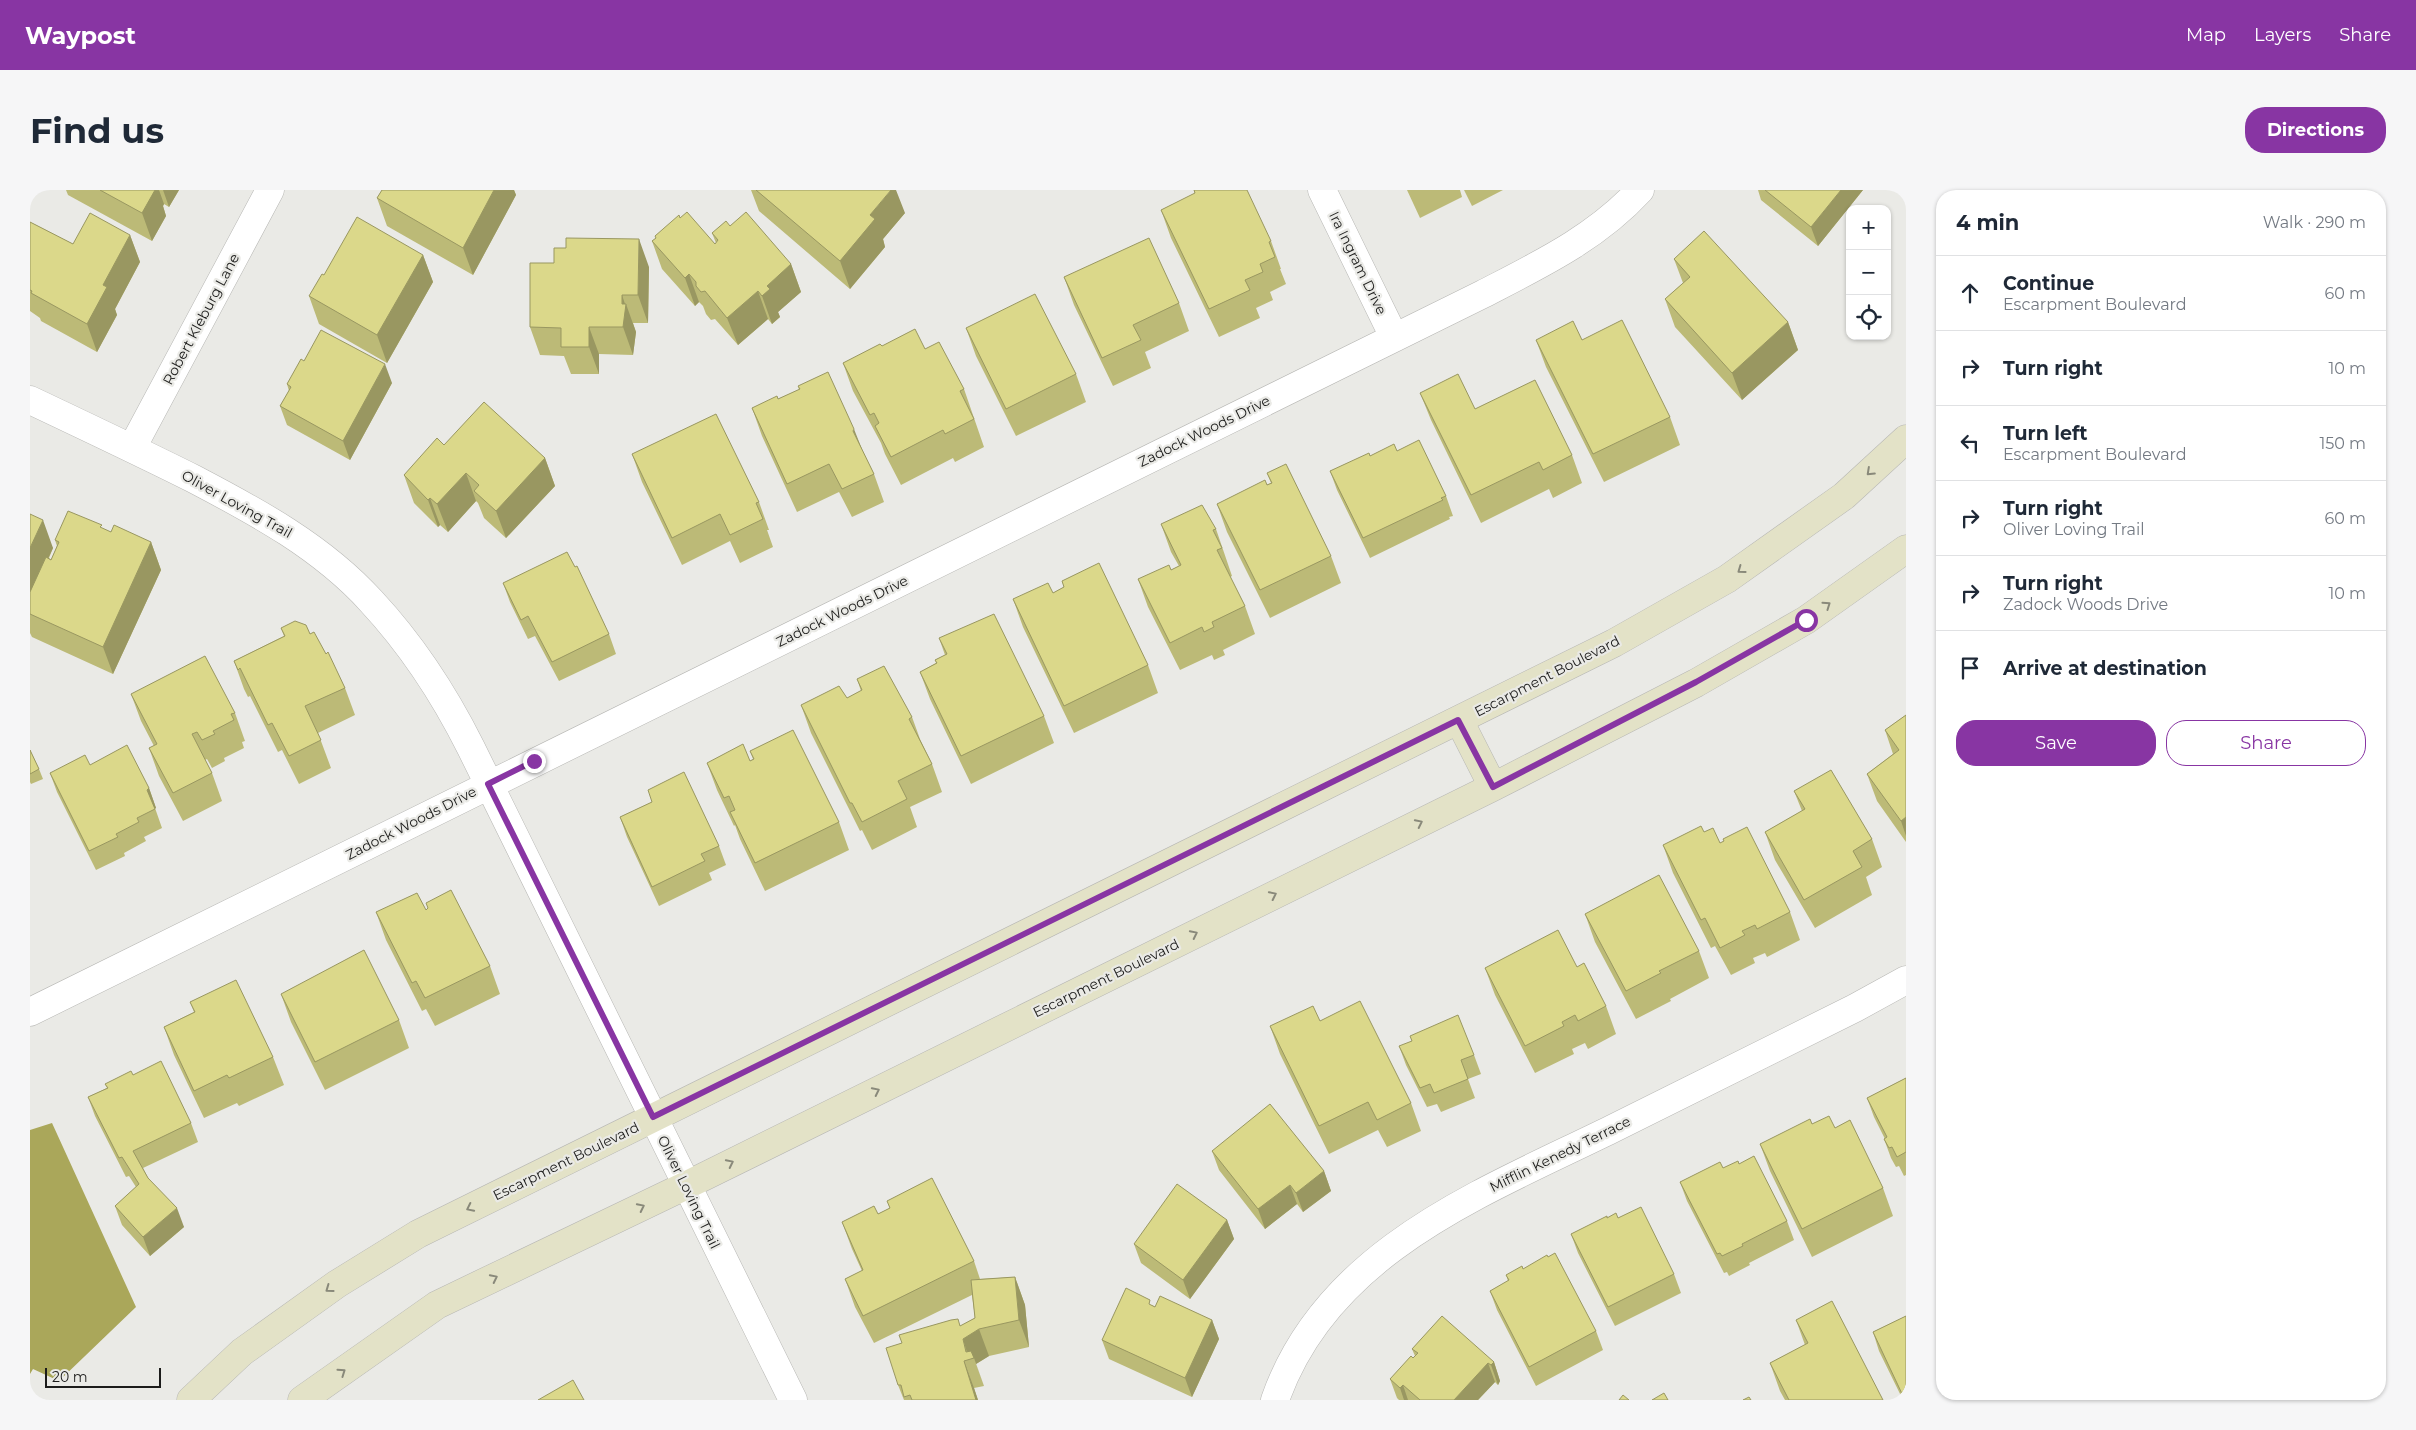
<!DOCTYPE html>
<meta charset="utf-8">
<style>
body{margin:0;font-family:Montserrat,sans-serif;background:#f6f6f7;color:#1f2937}
.controls{position:absolute;right:15px;top:15px;display:grid;overflow:hidden;border-radius:10px;box-shadow:0 1px 4px #0004}
.controls button{width:45px;height:45px;display:grid;place-items:center;padding:0;border:0;border-bottom:1px solid #e0e1e3;background:#fff;color:#1f2937;font:25px sans-serif}
.scale{position:absolute;left:15px;bottom:12px;width:116px;box-sizing:border-box;padding-left:5px;border:2px solid #1c1c1b;border-top:0;font-size:14px;line-height:18px;white-space:nowrap;color:#1c1c1b;-webkit-text-stroke:4px #eaeae6;paint-order:stroke}
.stop{position:absolute;width:15px;height:15px;margin:-11px;border:4px solid #8835a3;border-radius:50%;background:#fff}
.stop.end{background:#8835a3;border-color:#fff;box-shadow:0 1px 5px #0008}
.list{margin:0;padding:0;list-style:none}
h2{display:flex;justify-content:space-between;align-items:center;height:65px;margin:0;padding:0 20px;font-size:21px}
h2 small{font-size:16px;font-weight:400;color:#747a83}
.list li{display:grid;grid-template-columns:32px 1fr auto;gap:15px;align-items:center;box-sizing:border-box;height:75px;padding:0 20px;border-top:1px solid #e0e1e3}
.list b{display:block;font-size:19px;white-space:nowrap}
.list p{margin:0;font-size:16px;white-space:nowrap;color:#747a83}
.list em{font-size:16px;font-style:normal;color:#747a83}
.actions{display:flex;gap:10px;padding:15px 20px}
.actions a{flex:1;padding:11px 0;border:1px solid #8835a3;border-radius:20px;text-align:center;font-size:18px;color:#8835a3}
.actions .main{background:#8835a3;color:#fff}
.icon{flex:none;width:28px;height:28px;fill:none;stroke:currentColor;stroke-width:2;stroke-linecap:round;stroke-linejoin:round}
.map{position:relative;flex:none;width:1876px;height:1210px;overflow:hidden;border-radius:20px}
header{display:flex;align-items:center;gap:30px;box-sizing:border-box;height:70px;padding:0 25px;background:#8835a3;color:#fff}
header strong{font-size:24px}
nav{display:flex;gap:28px;margin-inline-start:auto;font-size:18px}
.intro{display:flex;align-items:center;justify-content:space-between;box-sizing:border-box;height:120px;padding:0 30px}
h1{margin:0;font-size:35px}
.button{padding:12px 22px;border-radius:20px;background:#8835a3;color:#fff;font-size:18px;font-weight:700}
main{display:flex;gap:30px;padding:0 30px}
aside{flex:1;background:#fff;border-radius:20px;box-shadow:0 1px 4px #0004}
.map>svg:first-child{display:block}
.water{fill:#aaa75a}
.lines{fill:none;stroke-linecap:round;stroke-linejoin:round}
.street-casing{stroke:#b7b7b4;stroke-width:29}
.secondary-casing{stroke:#b7b7b4;stroke-width:29}
.street{stroke:#fff;stroke-width:28}
.secondary{stroke:#e3e2c7;stroke-width:28}
.wall{fill:#bcba77}
.shaded-wall{fill:#999761}
.building{fill:#dbd88a;stroke:#999761}
.oneway{stroke:#89897a}
.route{stroke:#8835a3;stroke-width:6}
.labels{text-anchor:middle;dominant-baseline:central;stroke-width:4.5;stroke-linejoin:round;paint-order:stroke}
.street-label{font-size:14px;fill:#1c1c1b;stroke:#eaeae6}
</style>
<header>
<strong>Waypost</strong>
<nav><a>Map</a><a>Layers</a><a>Share</a></nav>
</header>
<div class="intro"><h1>Find us</h1><a class="button">Directions</a></div>
<main>
<div class="map">
<svg width="1876" height="1210" viewBox="0 0 1876 1210">
<rect width="100%" height="100%" fill="#eaeae6"/>
<path class="water" d="M22 933 106 1117 29 1191 3 1179 0 1184V940Z"/>
<g class="lines">
<g class="street-casing">
<path id="street" d="M1292 0 1364 147
M0 210C55 236 110 262 164 289 227 322 292 357 341 411 382 455 414 504 441 558L763 1210
M102 258 240 0
M0 822 1453 104C1509 75 1566 48 1610 0
M1245 1210C1297 1061 1452 1003 1582 939 1663 898 1744 858 1825 818L1876 790"/>
</g>
<g class="secondary-casing">
<path id="secondary" d="M1429 530 1463 597
M161 1210 212 1162 307 1094 388 1044 1584 453 1697 389 1814 306 1876 249
M272 1210 407 1115 657 995 1463 597 1666 493 1776 430 1876 359"/>
</g>
<use href="#street" class="street"/>
<use href="#secondary" class="secondary"/>
</g>
<path class="wall" d="M36 0H149L139 17 134 14 133 16 136 26 122 51 38 5Z
M352 0H484L486 5 443 85 357 36 347 8Z
M721 0H726L875 23 853 49 855 57 820 99 729 21Z
M1164 0 1241 51 1251 79H1250L1256 94 1240 102 1243 110 1226 118 1230 128 1189 147 1141 48 1131 20 1165 4Z
M1377 0H1430L1432 7 1390 28Z
M1434 0H1473L1442 16Z
M1728 0H1833L1788 56 1731 10Z
M650 28 685 54 686 53 682 43 700 36 761 74 771 102 748 122 750 127 742 134 738 129 708 155 685 129 681 130 676 124 673 116 669 112 665 116 632 79 622 51 626 48 625 46Z
M0 32 43 54 100 45 110 72 85 119 87 125 67 162 11 131 10 128 0 121Z
M393 65 403 92 357 173 289 134 279 106Z
M1644 69 1758 132 1768 160 1712 210 1645 137 1635 109 1653 93Z
M619 77 618 133H603L606 142 603 165 569 164V184H541L534 166 510 165 500 137Z
M1034 87 1149 113 1159 141 1115 162 1121 178 1083 196 1044 115Z
M936 138 1046 184 1056 212 986 246 946 166Z
M1506 150H1552L1640 227 1650 255 1574 292 1516 177Z
M852 156 895 159 934 199 954 257 925 272 923 268 871 295 855 264 851 253 823 201 813 173Z
M274 171 362 193 320 270 257 235 250 216 259 201 257 194Z
M768 196 832 260 844 284 854 312 822 327 809 302 767 322 732 246 722 218 748 209 769 200Z
M1390 203 1542 265 1552 293 1523 308 1519 299 1451 333 1401 230Z
M414 255 515 268 525 296 476 348 454 328 448 313 446 311 418 342 410 335 408 337 384 313 374 285Z
M1367 261 1416 306 1423 326 1419 327 1420 329 1340 368 1307 300 1300 281 1340 266Z
M602 264 729 312 739 340H737L743 357 710 373 700 351 652 375 612 292Z
M1237 283 1301 366 1311 393 1240 428 1197 342 1187 314 1241 293Z
M0 324 23 358 19 368 21 370 27 356 25 350 73 339 81 342 121 352 131 380 83 484 2 447 0 443Z
M1131 334 1186 339 1202 386 1200 387 1215 416 1225 444 1193 460 1195 465 1184 470 1182 465 1150 480 1118 417 1108 389 1141 380 1149 376 1141 362Z
M1032 391 1118 475 1128 503 1044 543 993 437 983 409 1023 403 1034 397Z
M473 393 579 444 586 464 529 491 505 446 498 449 480 412Z
M251 438 280 444 296 464 315 498 325 525 288 543 301 578 269 594 252 560 248 562 220 506 218 507 214 499 204 471 254 446Z
M909 448 1014 526 1024 553 941 594 900 509 890 482 906 473 905 470 915 465Z
M827 489 882 527 890 549 902 574 912 602 880 617 887 637 842 660 832 640 830 641 781 543 771 515 817 508 831 501Z
M101 504 205 523 215 551 212 552 214 558 194 568 195 571 182 578 177 569 175 570 182 583 192 611 153 631 129 586 119 558 124 556 111 531Z
M1876 525V652L1847 611 1837 584 1863 564 1855 540Z
M0 560 9 579 13 589 1 594 0 592Z
M720 561 809 632 819 660 735 701 710 649 705 635 704 636 687 600 677 573 720 571 723 569Z
M60 575 119 598 126 618H125L132 638 114 647 116 651 94 663 95 666 66 680 27 602 20 583Z
M1764 601 1842 649 1852 677 1836 687 1842 705 1785 738 1745 670 1735 642 1772 621Z
M622 612 689 656 696 675 679 683 682 690 629 716 597 647 590 627Z
M1674 642 1690 653 1760 722 1770 750 1737 767 1735 763 1723 768 1725 773 1701 785 1685 756 1681 758 1643 683 1633 655Z
M396 720 460 776 470 804 405 836 396 819 392 821 356 750 346 722Z
M1555 724 1669 761 1679 788 1640 809 1641 811 1606 829 1565 752Z
M1547 777 1576 816 1586 844 1558 859 1555 853 1542 859 1544 864 1505 883 1465 805 1455 778Z
M251 804 369 830 379 858 295 900 261 832Z
M160 812 243 867 254 895 209 916 207 913 174 928 144 865 134 837 164 822Z
M1290 831 1381 913 1391 941 1357 957 1348 940 1299 964 1250 864 1240 836Z
M1369 856 1444 865 1451 884 1438 889 1445 908 1411 922 1407 914 1397 917 1376 875Z
M103 885 161 933 168 952 113 978 118 988 154 1037 120 1066 92 1035 85 1016 106 997 99 986 96 987 65 926 58 907 77 898 75 894Z
M1876 888V985L1874 986 1869 976 1866 977 1861 968 1854 949H1855L1844 927 1837 908Z
M1782 934 1805 938 1853 998 1863 1026 1782 1067 1740 981 1730 954Z
M1182 961 1294 981 1301 1001 1273 1022 1267 1014 1235 1039 1189 980Z
M1693 978 1757 1031 1764 1050 1719 1073 1720 1075 1699 1086 1697 1082 1694 1083 1657 1011 1650 992Z
M857 1011 944 1071 950 1089 985 1087 995 1115 999 1157 959 1166 946 1174 954 1196 944 1198 948 1210H874L868 1195 931 1136 945 1128 942 1105 844 1153 825 1117 815 1089 832 1081 822 1059 812 1032 848 1024 860 1018Z
M1577 1028H1588L1644 1084 1651 1103 1585 1136 1548 1063 1541 1044Z
M1197 1030 1204 1049 1160 1109 1111 1073 1104 1054Z
M1493 1079 1566 1141 1573 1160 1506 1196 1467 1120 1460 1101 1478 1091 1476 1085Z
M1122 1115 1125 1117 1182 1130 1189 1149 1162 1207 1079 1169 1072 1150Z
M1876 1126V1210H1873L1849 1161 1843 1142Z
M1766 1130 1853 1210H1755L1750 1201 1740 1173 1775 1155Z
M1382 1159 1464 1172 1470 1191 1468 1195 1465 1192 1448 1210H1369L1367 1208 1360 1189 1385 1166Z"/>
<path class="shaded-wall" d="M121 0H129L134 14 133 16 136 26 122 51 112 23Z
M133 0H149L139 17Z
M464 0H484L486 5 443 85 433 58Z
M861 0H866L875 23 853 49 855 57 820 99 810 71 840 25Z
M1811 0H1833L1788 56 1781 37Z
M100 45 110 72 85 119 87 125 67 162 57 134 73 95Z
M609 49 619 77 618 133 608 105Z
M393 65 403 92 357 173 347 145Z
M761 74 771 102 748 122 750 127 742 134 732 106 737 96Z
M659 84 669 112 665 116 655 88Z
M728 101 738 129 708 155 697 128Z
M592 105 596 117V114L606 142 603 165 593 137Z
M1758 132 1768 160 1712 210 1702 183Z
M559 137 569 164V184L559 157Z
M355 174 362 193 320 270 313 251Z
M824 239 835 267 823 241Z
M515 268 525 296 476 348 466 321Z
M436 283 446 311 418 342 407 314Z
M400 308 410 335 408 337 398 310Z
M13 330 23 358 0 407V358Z
M121 352 131 380 83 484 73 457Z
M119 598 126 618 124 619 117 600Z
M1876 627V646L1871 631Z
M1294 981 1301 1001 1273 1022 1266 1003Z
M1260 995 1267 1014 1235 1039 1228 1019Z
M147 1018 154 1037 120 1066 113 1047Z
M1197 1030 1204 1049 1160 1109 1153 1090Z
M985 1087 995 1115 999 1157 989 1130Z
M1182 1130 1189 1149 1162 1207 1155 1188Z
M949 1139 959 1166 946 1174 954 1196 944 1168 939 1169 933 1149Z
M934 1171 944 1198 948 1210H946Z
M1464 1172 1470 1191 1468 1195 1461 1175Z
M1458 1173 1465 1192 1448 1210H1424Z
M1373 1195 1378 1210H1374L1370 1198Z"/>
<path class="building" d="M70 0H125L112 23Z
M352 0H464L433 58 347 8Z
M726 0H861L840 25 845 29 810 71Z
M1164 0H1217L1241 51 1239 52 1245 67 1230 74 1233 82 1215 90 1220 100 1179 119 1131 20 1165 3Z
M1735 0H1811L1781 37Z
M657 22 685 54 688 50 682 43 696 31 700 36 716 22 761 74 737 96 740 99 732 106 728 101 697 128 675 101 671 102 666 96V92L659 84 655 88 622 51 626 48 625 46 649 25 650 28Z
M60 23 100 45 73 95 77 97 57 134 1 103 2 101 0 100V32L43 54Z
M327 27 393 65 347 145 279 106 292 84 294 85Z
M1674 41 1758 132 1702 183 1635 109 1660 87 1644 69Z
M536 48 609 49 608 105H592V114H596L593 137H559V157H531V138L500 137V73H524V58H536Z
M1119 48 1149 113 1103 135 1111 150 1072 168 1034 87Z
M1005 104 1046 184 976 219 936 138Z
M1592 130 1640 227 1563 264 1506 150 1543 131 1552 150Z
M885 139 895 159 909 152 934 199 930 201 944 229 915 244 913 240 861 267 845 236 849 233 844 223 840 225 813 173 850 154 852 156Z
M291 140 355 174 313 251 250 216 261 197 257 194 271 169 274 171Z
M798 182 824 239 823 241 844 284 812 299 799 274 757 294 722 218 747 206 748 209 770 199 768 196Z
M1428 184 1445 219 1505 190 1542 265 1513 280 1509 272 1441 305 1390 203Z
M454 212 515 268 466 321 444 301 449 295 436 283 407 314 400 308 398 310 374 285 407 248 414 255Z
M686 224 729 312 726 313 733 329 700 345 690 324 642 348 602 264Z
M1389 250 1416 306 1411 308 1413 310 1333 348 1300 281 1339 263 1340 266 1364 254 1367 261Z
M1256 274 1301 366 1230 400 1187 314 1235 290 1237 295 1242 293 1237 283Z
M1172 315 1186 339 1183 340 1192 358 1187 360 1215 416 1182 432 1184 437 1174 442 1172 437 1140 453 1108 389 1139 375 1141 380 1151 375 1131 334Z
M38 321 72 335 70 337 81 342 84 335 121 352 73 457 0 424V402L16 367 21 370 29 352 25 350Z
M0 324 13 330 0 358Z
M537 362 545 377 547 376 579 444 522 472 498 426 491 430 473 393Z
M1069 373 1118 475 1034 516 983 409 1018 393 1023 403 1034 397 1032 391Z
M964 424 1014 526 931 566 890 482 907 473 905 470 917 464 909 448Z
M265 431 276 435 280 444 284 442 296 464 298 462 315 498 275 516 291 550 259 566 242 533 238 535 210 478 208 480 204 471 255 446 251 438Z
M175 466 205 523 201 524 204 530 183 541 185 544 172 550 167 542 162 544 182 583 143 603 119 558 127 554 101 504Z
M854 476 882 527 879 529 902 574 868 591 877 609 832 632 822 613H820L771 515 809 496 817 508 832 500 827 489Z
M1876 525V627L1871 631 1837 584 1869 560 1855 540Z
M763 540 809 632 725 673 700 622 705 620 699 606 694 608 677 573 713 554 720 571 724 569 720 561Z
M97 555 119 598 117 600 125 619 107 628 109 632 86 644 88 647 59 661 20 583 55 565 60 575Z
M0 560 9 579 0 584Z
M1801 580 1842 649 1823 661 1832 677 1774 710 1735 642 1775 619 1764 601Z
M654 582 689 656 671 664 675 671 622 697 590 627 622 612 618 600Z
M1671 636 1674 642 1683 638 1690 653 1694 651 1693 649 1717 637 1760 722 1727 739 1725 735 1712 741 1715 745 1690 758 1675 728 1671 730 1633 655Z
M1629 685 1669 761 1629 781 1631 783 1596 801 1555 724Z
M421 700 460 776 395 808 386 791 382 793 346 722 387 703 396 720 398 718 396 713Z
M1528 740 1547 777 1554 773 1576 816 1548 831 1545 825 1532 832 1534 836 1495 856 1455 778Z
M334 760 369 830 285 872 251 804Z
M206 790 243 867 199 888 197 885 164 901 134 837 165 822 160 812Z
M1330 811 1381 913 1347 930 1338 912 1289 936 1240 836 1283 816 1290 831Z
M1428 825 1444 865 1431 870 1438 889 1404 903 1400 894 1390 898 1369 856 1382 851 1380 846Z
M131 871 161 933 103 961 118 988 147 1018 113 1047 85 1016 109 994 92 967 89 968 58 907 78 898 75 894 101 881 103 885Z
M1876 888V962L1867 967 1862 957 1859 958 1854 949 1857 947 1837 908Z
M1240 914 1294 981 1266 1003 1260 995 1228 1019 1182 961Z
M1799 926 1805 938 1820 930 1853 998 1772 1039 1730 954 1780 929 1782 934Z
M1724 966 1757 1031 1712 1054 1713 1056 1692 1066 1690 1063 1687 1064 1650 992 1690 972 1693 978 1708 971 1709 974Z
M902 988 944 1071 833 1126 815 1089 833 1080 812 1032 844 1016 848 1024 860 1018 857 1011Z
M1147 994 1197 1030 1153 1090 1104 1054Z
M1611 1017 1644 1084 1578 1117 1541 1044 1577 1026V1028L1586 1023 1588 1028Z
M1525 1063 1566 1141 1499 1177 1460 1101 1479 1090 1476 1085 1492 1076 1493 1079 1517 1065 1518 1067Z
M985 1087 989 1130 949 1139 933 1149 936 1162 941 1161 944 1168 934 1171 946 1210H882L880 1205 874 1207 871 1195H868L856 1158 872 1153 869 1145 921 1130 928 1129 930 1136 945 1128 941 1090Z
M1096 1098 1120 1110 1119 1114 1125 1117 1130 1106 1182 1130 1155 1188 1072 1150Z
M1802 1111 1853 1210H1759L1740 1173 1778 1153 1766 1130Z
M1412 1126 1464 1172 1461 1175 1458 1173 1424 1210H1390L1373 1195 1370 1198 1360 1189 1381 1166 1383 1168 1388 1163 1382 1159Z
M1876 1126V1207L1874 1208 1843 1142Z
M543 1190 554 1210H508Z
M1634 1203 1638 1210H1622Z
M1593 1205 1599 1210H1589Z
M1719 1207 1721 1210H1713Z"/>
<defs><path id="oneway-chevron" d="M-2-3.5L2.5 0L-2 3.5" fill="none" stroke-width="1.6" stroke-linecap="round" stroke-linejoin="round" transform="scale(1.25)"/></defs>
<g class="oneway">
<use href="#oneway-chevron" transform="translate(1840 282) rotate(137)"/>
<use href="#oneway-chevron" transform="translate(1711 380) rotate(144)"/>
<use href="#oneway-chevron" transform="translate(1797 415) rotate(-35)"/>
<use href="#oneway-chevron" transform="translate(1389 633) rotate(-26)"/>
<use href="#oneway-chevron" transform="translate(1243 705) rotate(-26)"/>
<use href="#oneway-chevron" transform="translate(1164 744) rotate(-26)"/>
<use href="#oneway-chevron" transform="translate(846 901) rotate(-26)"/>
<use href="#oneway-chevron" transform="translate(700 973) rotate(-26)"/>
<use href="#oneway-chevron" transform="translate(611 1017) rotate(-26)"/>
<use href="#oneway-chevron" transform="translate(440 1018) rotate(154)"/>
<use href="#oneway-chevron" transform="translate(464 1088) rotate(-26)"/>
<use href="#oneway-chevron" transform="translate(299 1099) rotate(144)"/>
<use href="#oneway-chevron" transform="translate(312 1182) rotate(-35)"/>
</g>
<g class="lines">
<path class="route" d="M504 571 458 594 623 927 1428 530 1463 597 1666 492 1776 430"/>
</g>
<g class="labels">
<g class="street-label">
<text transform="translate(1328 73) rotate(64)">Ira Ingram Drive</text>
<text transform="translate(171 129) rotate(-62)">Robert Kleburg Lane</text>
<text transform="translate(1174 241) rotate(-26)">Zadock Woods Drive</text>
<text transform="translate(207 314) rotate(29)">Oliver Loving Trail</text>
<text transform="translate(812 421) rotate(-26)">Zadock Woods Drive</text>
<text transform="translate(1517 486) rotate(-27)">Escarpment Boulevard</text>
<text transform="translate(381 633) rotate(-27)">Zadock Woods Drive</text>
<text transform="translate(1076 788) rotate(-26)">Escarpment Boulevard</text>
<text transform="translate(1530 964) rotate(-26)">Mifflin Kenedy Terrace</text>
<text transform="translate(536 971) rotate(-26)">Escarpment Boulevard</text>
<text transform="translate(659 1002) rotate(64)">Oliver Loving Trail</text>
</g>
</g>
</svg>
<div class="controls">
<button>+</button>
<button>−</button>
<button><svg class="icon" aria-label="locate" viewBox="0 0 24 24"><circle cx="12" cy="12" r="6"/><path d="M12 2v4M12 18v4M2 12h4M18 12h4"/></svg></button>
</div>
<div class="scale">20 m</div>
<div class="stop" style="left:1776px;top:430px"></div>
<div class="stop end" style="left:504px;top:571px"></div>
</div>
<aside>
<h2>4 min<small>Walk · 290 m</small></h2>
<ul class="list">
<li><svg class="icon" aria-label="ahead" viewBox="0 0 24 24"><path d="M12 20V5M6 11l6-6 6 6"/></svg><div><b>Continue</b><p>Escarpment Boulevard</p></div><em>60 m</em></li>
<li><svg class="icon" aria-label="right" viewBox="0 0 24 24"><path d="M7 20v-9h11M14 6l5 5-5 5"/></svg><div><b>Turn right</b></div><em>10 m</em></li>
<li><svg class="icon" aria-label="left" viewBox="0 0 24 24"><path d="M17 20v-9H6M10 6l-5 5 5 5"/></svg><div><b>Turn left</b><p>Escarpment Boulevard</p></div><em>150 m</em></li>
<li><svg class="icon" aria-label="right" viewBox="0 0 24 24"><path d="M7 20v-9h11M14 6l5 5-5 5"/></svg><div><b>Turn right</b><p>Oliver Loving Trail</p></div><em>60 m</em></li>
<li><svg class="icon" aria-label="right" viewBox="0 0 24 24"><path d="M7 20v-9h11M14 6l5 5-5 5"/></svg><div><b>Turn right</b><p>Zadock Woods Drive</p></div><em>10 m</em></li>
<li><svg class="icon" aria-label="arrive" viewBox="0 0 24 24"><path d="M6 21V4h12l-3 4 3 4H6"/></svg><div><b>Arrive at destination</b></div></li>
</ul>
<div class="actions"><a class="main">Save</a><a>Share</a></div>
</aside>
</main>
